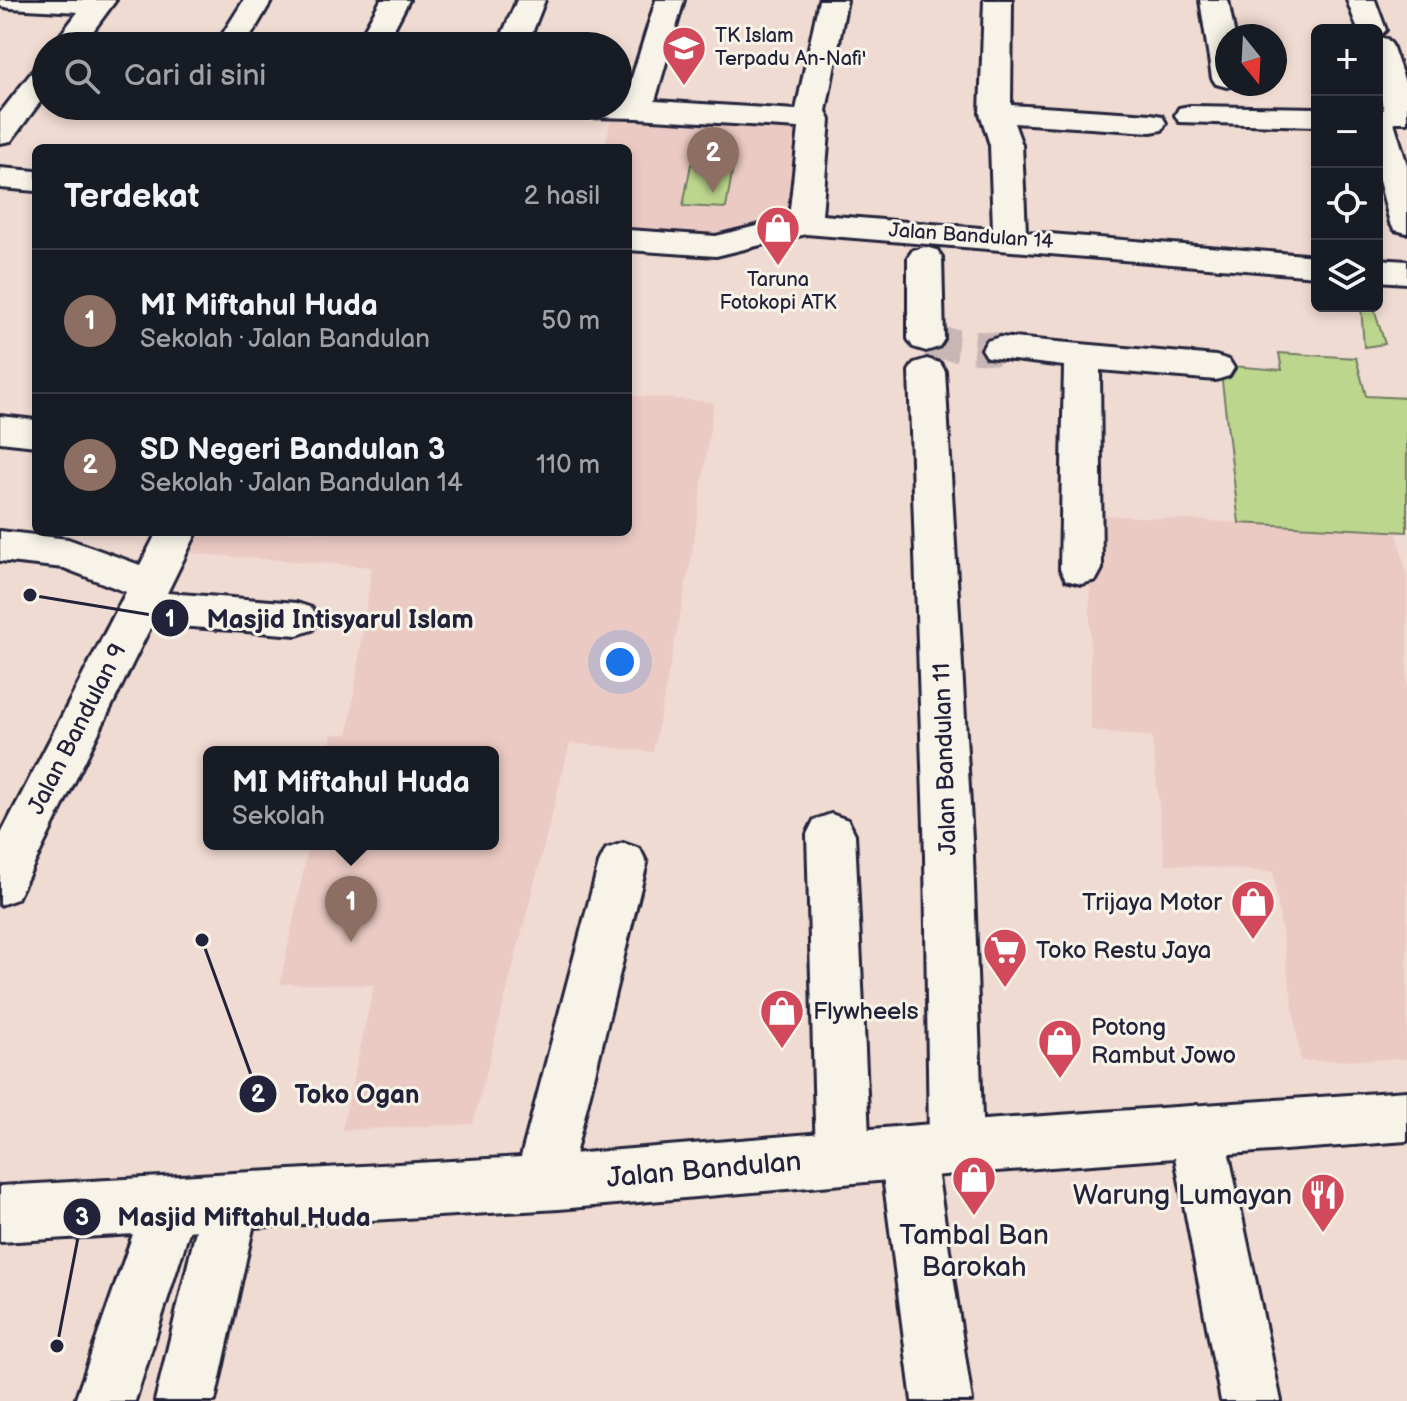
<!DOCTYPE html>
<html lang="id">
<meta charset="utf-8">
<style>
body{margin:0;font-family:"Balsamiq Sans",sans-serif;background:#20242c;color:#f1f3f6}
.controls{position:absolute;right:24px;top:24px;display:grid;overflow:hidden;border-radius:12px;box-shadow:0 4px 12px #0003}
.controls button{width:72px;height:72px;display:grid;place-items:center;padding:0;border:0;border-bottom:2px solid #363941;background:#171b24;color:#f1f3f6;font:40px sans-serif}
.compass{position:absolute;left:1215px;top:24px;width:72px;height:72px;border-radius:50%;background:#171b24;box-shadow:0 4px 12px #0003;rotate:162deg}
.you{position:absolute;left:620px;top:662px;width:28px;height:28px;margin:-20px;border:6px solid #fff;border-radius:50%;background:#1a73e8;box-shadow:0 0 0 12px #1a73e833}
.badge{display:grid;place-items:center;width:52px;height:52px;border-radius:50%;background:#d1495b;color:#fff;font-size:26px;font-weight:700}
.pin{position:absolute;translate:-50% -66px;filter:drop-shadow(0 2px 4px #0008)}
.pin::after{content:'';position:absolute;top:42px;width:28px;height:24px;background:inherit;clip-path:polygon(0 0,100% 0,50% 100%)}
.popup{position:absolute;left:203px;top:746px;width:296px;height:104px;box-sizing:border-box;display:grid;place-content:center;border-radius:12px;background:#171b24;filter:drop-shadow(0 2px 6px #0005);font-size:26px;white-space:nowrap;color:#9ea1a6}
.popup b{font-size:30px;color:#f1f3f6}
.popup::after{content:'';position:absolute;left:50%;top:100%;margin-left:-16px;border:16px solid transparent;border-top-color:#171b24}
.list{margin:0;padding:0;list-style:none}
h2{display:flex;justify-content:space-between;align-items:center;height:104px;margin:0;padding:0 32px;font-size:34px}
h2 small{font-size:26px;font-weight:400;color:#9ea1a6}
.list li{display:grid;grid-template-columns:52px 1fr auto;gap:24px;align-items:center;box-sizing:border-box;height:144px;padding:0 32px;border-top:2px solid #363941}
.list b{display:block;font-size:30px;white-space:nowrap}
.list p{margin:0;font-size:26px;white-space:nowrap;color:#9ea1a6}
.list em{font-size:26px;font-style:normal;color:#9ea1a6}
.icon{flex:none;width:44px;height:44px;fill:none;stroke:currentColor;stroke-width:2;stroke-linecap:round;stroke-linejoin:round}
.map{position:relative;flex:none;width:1407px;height:1401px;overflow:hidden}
.search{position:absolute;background:#171b24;box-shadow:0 4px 12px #0003;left:32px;top:32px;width:600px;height:88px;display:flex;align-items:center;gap:20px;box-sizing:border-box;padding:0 28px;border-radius:44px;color:#9ea1a6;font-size:30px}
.panel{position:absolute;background:#171b24;box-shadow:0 4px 12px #0003;left:32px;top:144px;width:600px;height:392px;border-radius:12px}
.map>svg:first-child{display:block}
.built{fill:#ebcac3}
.green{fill:#bdd68d;stroke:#707c64;stroke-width:2}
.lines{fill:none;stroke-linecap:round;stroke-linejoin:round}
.minor-tunnel{stroke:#c7b6b4;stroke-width:32;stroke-dasharray:32 16;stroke-linecap:butt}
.minor-casing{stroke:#22223b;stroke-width:6}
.major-casing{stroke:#22223b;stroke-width:6}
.minor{fill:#f7f3e8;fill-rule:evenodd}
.major{fill:#f7f3e8;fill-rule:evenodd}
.labels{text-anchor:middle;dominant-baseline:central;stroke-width:6;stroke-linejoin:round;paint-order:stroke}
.far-poi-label{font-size:20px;fill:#22223b;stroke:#f7f3e8;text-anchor:start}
.far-street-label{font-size:20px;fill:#22223b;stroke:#f7f3e8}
.street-label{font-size:24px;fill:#22223b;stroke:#f7f3e8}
.poi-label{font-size:24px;fill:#22223b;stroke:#f7f3e8;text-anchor:start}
.near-street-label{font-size:28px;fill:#22223b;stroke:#f7f3e8}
.near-poi-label{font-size:28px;fill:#22223b;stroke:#f7f3e8;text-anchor:end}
.leader{fill:none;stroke:#22223b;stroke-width:3}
.callout-dot{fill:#22223b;stroke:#f7f3e8;stroke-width:3}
.mark-label{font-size:24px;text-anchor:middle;font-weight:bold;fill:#fff}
.callout-label{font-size:26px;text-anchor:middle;font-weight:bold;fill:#22223b;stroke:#f7f3e8;stroke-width:6;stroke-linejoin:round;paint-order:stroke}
</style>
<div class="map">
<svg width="1407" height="1401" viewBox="0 0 1407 1401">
<rect width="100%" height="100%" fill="#f0dbd2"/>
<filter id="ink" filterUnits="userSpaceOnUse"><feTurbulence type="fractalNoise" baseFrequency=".0125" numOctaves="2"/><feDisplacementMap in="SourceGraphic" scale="16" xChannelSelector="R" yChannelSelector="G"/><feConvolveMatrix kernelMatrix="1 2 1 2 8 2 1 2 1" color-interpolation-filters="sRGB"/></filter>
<g filter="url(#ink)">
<path class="built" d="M613 113 805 126 796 218 723 239 628 233V148H604Z
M628 395 714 402 691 559 653 752 570 743 473 1124 342 1130 374 985 280 984 309 844H493V752H329L332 734H348L372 567 183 553 194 532H628Z
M1089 514 1397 532 1407 577V1059L1301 1061 1273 872 1165 864 1152 737 1091 730Z"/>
<path class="green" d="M691 164 733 167 726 208 683 206Z
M1361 306H1373L1385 344 1364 347Z
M1279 353 1356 358 1366 396 1407 398V532L1239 523 1220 365 1282 370Z"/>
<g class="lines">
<path class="minor-tunnel" d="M926 342 1000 349"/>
<g class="minor-casing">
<path id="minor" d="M0 0H116L82 46H52L78 12 10 8 0 6Z
M244 0H272L245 46H215Z
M381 0H409L385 46H355Z
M517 0H545L527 46H497Z
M656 0H684L655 101 796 110 819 0H847L826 111 830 120 822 215 993 229 990 145 980 113 984 0H1012L1011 105 1151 114 1162 116 1166 123 1162 130 1151 132 1014 123 1022 145 1026 232 1317 256V276L806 234 716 256 628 250V230L716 236 789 218 799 128 637 118 501 115 490 112 486 106H618V99L625 100Z
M1200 0H1228L1235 36H1227V84H1238L1227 87 1216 84 1212 78Z
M1347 0H1375L1386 30 1379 37 1387 39 1392 45 1407 88V122H1394L1407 165V233L1395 230 1390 223 1377 173V109L1384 110 1377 88V30H1358Z
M46 65V94L11 141 0 143V113L35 68Z
M1190 106 1317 108V126L1179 122 1175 115 1179 108Z
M0 168 36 171V191L0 188Z
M925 247 937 250 942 257 944 339 939 347 926 351 913 347 908 339V257L913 250Z
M1377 259 1407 261V283L1377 281Z
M1000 337 1216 356 1229 360 1234 368 1229 376 1216 380 1100 370 1102 569 1096 580 1081 584 1066 580 1060 569 1064 366 987 357 982 349 987 341Z
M927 359 940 363 945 371 973 857 983 1148 975 1167 956 1174 936 1164 972 1401H912L880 1153 888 1134 907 1127 926 1134 929 1140 925 857 909 371 914 363Z
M0 416 36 420V446L0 442Z
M0 531 68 539 140 565 157 532H197L167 593 297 603 312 608 318 619 312 630 297 635 152 624 17 899 0 905V836L126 592 64 568 0 561Z
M831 814 848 820 855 834 870 1158 862 1177 843 1184 824 1177 816 1158 807 834 814 820Z
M623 843 640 849 647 863 568 1183 560 1202 541 1210 522 1202 514 1183 599 863 606 849Z
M1197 1105 1216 1113 1224 1131 1281 1401H1221L1170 1131 1178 1113Z
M231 1174 251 1182 259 1201 215 1401H155L203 1201 211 1182Z
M170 1177 190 1185 198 1204 135 1401H75L150 1185Z"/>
</g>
<g class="major-casing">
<path id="major" d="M1407 1091V1141L956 1174 559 1209 0 1242V1186L559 1155 956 1122Z"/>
</g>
<use href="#minor" class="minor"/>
<use href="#major" class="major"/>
</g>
</g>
<defs>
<g id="school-pin" transform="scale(2.3)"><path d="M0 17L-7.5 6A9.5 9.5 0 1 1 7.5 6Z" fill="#d1495b" stroke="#f7f3e8"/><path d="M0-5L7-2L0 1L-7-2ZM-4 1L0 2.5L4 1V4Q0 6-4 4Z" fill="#fff"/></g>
<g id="shop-pin" transform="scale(2.3)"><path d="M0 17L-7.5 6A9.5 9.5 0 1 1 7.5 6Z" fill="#d1495b" stroke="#f7f3e8"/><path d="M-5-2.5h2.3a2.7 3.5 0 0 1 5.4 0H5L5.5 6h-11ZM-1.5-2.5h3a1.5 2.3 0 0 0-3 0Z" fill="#fff"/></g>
<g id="supermarket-pin" transform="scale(2.3)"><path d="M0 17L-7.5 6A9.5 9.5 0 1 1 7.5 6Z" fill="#d1495b" stroke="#f7f3e8"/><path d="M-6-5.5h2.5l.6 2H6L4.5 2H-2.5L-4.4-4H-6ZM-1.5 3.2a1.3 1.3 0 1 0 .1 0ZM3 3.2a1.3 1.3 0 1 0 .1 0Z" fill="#fff"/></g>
<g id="restaurant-pin" transform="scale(2.3)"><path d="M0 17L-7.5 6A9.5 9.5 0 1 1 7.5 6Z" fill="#d1495b" stroke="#f7f3e8"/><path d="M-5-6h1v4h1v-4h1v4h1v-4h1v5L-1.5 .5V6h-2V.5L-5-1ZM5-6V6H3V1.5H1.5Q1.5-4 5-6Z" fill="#fff"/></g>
</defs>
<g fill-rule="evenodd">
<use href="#school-pin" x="684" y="48"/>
<use href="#shop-pin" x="778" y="228"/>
<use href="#shop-pin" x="1253" y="902"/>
<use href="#supermarket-pin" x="1005" y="950"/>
<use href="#shop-pin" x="782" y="1011"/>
<use href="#shop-pin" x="1060" y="1041"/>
<use href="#shop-pin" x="974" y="1178"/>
<use href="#restaurant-pin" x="1323" y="1195"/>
</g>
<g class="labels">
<g class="far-poi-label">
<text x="715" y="36">TK Islam<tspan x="715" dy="23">Terpadu An-Nafi'</tspan></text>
<text x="778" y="280" text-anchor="middle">Taruna<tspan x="778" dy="23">Fotokopi ATK</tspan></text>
</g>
<g class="far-street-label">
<text transform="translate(971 236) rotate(4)">Jalan Bandulan 14</text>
</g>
<g class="street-label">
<text transform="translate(77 729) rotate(-63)">Jalan Bandulan 9</text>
<text transform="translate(945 759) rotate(-92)">Jalan Bandulan 11</text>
</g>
<g class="poi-label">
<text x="1222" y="902" text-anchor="end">Trijaya Motor</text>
<text x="1036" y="950">Toko Restu Jaya</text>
<text x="813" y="1011">Flywheels</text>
<text x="1091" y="1027">Potong<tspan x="1091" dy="28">Rambut Jowo</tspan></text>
</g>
<g class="near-street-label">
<text transform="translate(704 1170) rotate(-5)">Jalan Bandulan</text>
</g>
<g class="near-poi-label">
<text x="1292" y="1195">Warung Lumayan</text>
<text x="974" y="1235" text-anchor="middle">Tambal Ban<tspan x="974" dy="32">Barokah</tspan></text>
</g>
</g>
<path class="leader" d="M30 595L170 618M202 940L258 1094M57 1346L82 1217"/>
<g class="callout-dot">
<circle cx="30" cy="595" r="8"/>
<circle cx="202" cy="940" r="8"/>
<circle cx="57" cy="1346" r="8"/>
<circle cx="170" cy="618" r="20"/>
<circle cx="258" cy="1094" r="20"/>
<circle cx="82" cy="1217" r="20"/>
</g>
<g class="mark-label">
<text x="170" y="627">1</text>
<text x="258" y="1102">2</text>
<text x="82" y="1225">3</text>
</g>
<g class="callout-label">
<text x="340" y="628">Masjid Intisyarul Islam</text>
<text x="357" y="1103">Toko Ogan</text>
<text x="244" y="1226">Masjid Miftahul Huda</text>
</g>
</svg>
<div class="controls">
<button>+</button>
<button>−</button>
<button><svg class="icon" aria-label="locate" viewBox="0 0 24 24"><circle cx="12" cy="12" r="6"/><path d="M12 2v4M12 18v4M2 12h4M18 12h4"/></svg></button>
<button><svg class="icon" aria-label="layers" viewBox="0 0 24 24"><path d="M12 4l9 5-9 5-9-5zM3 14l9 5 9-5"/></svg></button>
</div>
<svg class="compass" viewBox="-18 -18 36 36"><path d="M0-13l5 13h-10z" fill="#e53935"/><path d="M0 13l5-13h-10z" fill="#9ea1a6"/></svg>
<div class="you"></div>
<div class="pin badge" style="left:351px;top:942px;background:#8d6e63">1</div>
<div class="popup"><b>MI Miftahul Huda</b>Sekolah</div>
<div class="pin badge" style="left:713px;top:193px;background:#8d6e63">2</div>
<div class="search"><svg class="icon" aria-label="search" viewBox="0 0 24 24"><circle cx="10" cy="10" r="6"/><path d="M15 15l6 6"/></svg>Cari di sini</div>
<section class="panel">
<h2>Terdekat<small>2 hasil</small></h2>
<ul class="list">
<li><span class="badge" style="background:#8d6e63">1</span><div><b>MI Miftahul Huda</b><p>Sekolah · Jalan Bandulan</p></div><em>50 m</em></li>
<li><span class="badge" style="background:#8d6e63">2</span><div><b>SD Negeri Bandulan 3</b><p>Sekolah · Jalan Bandulan 14</p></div><em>110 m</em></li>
</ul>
</section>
</div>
